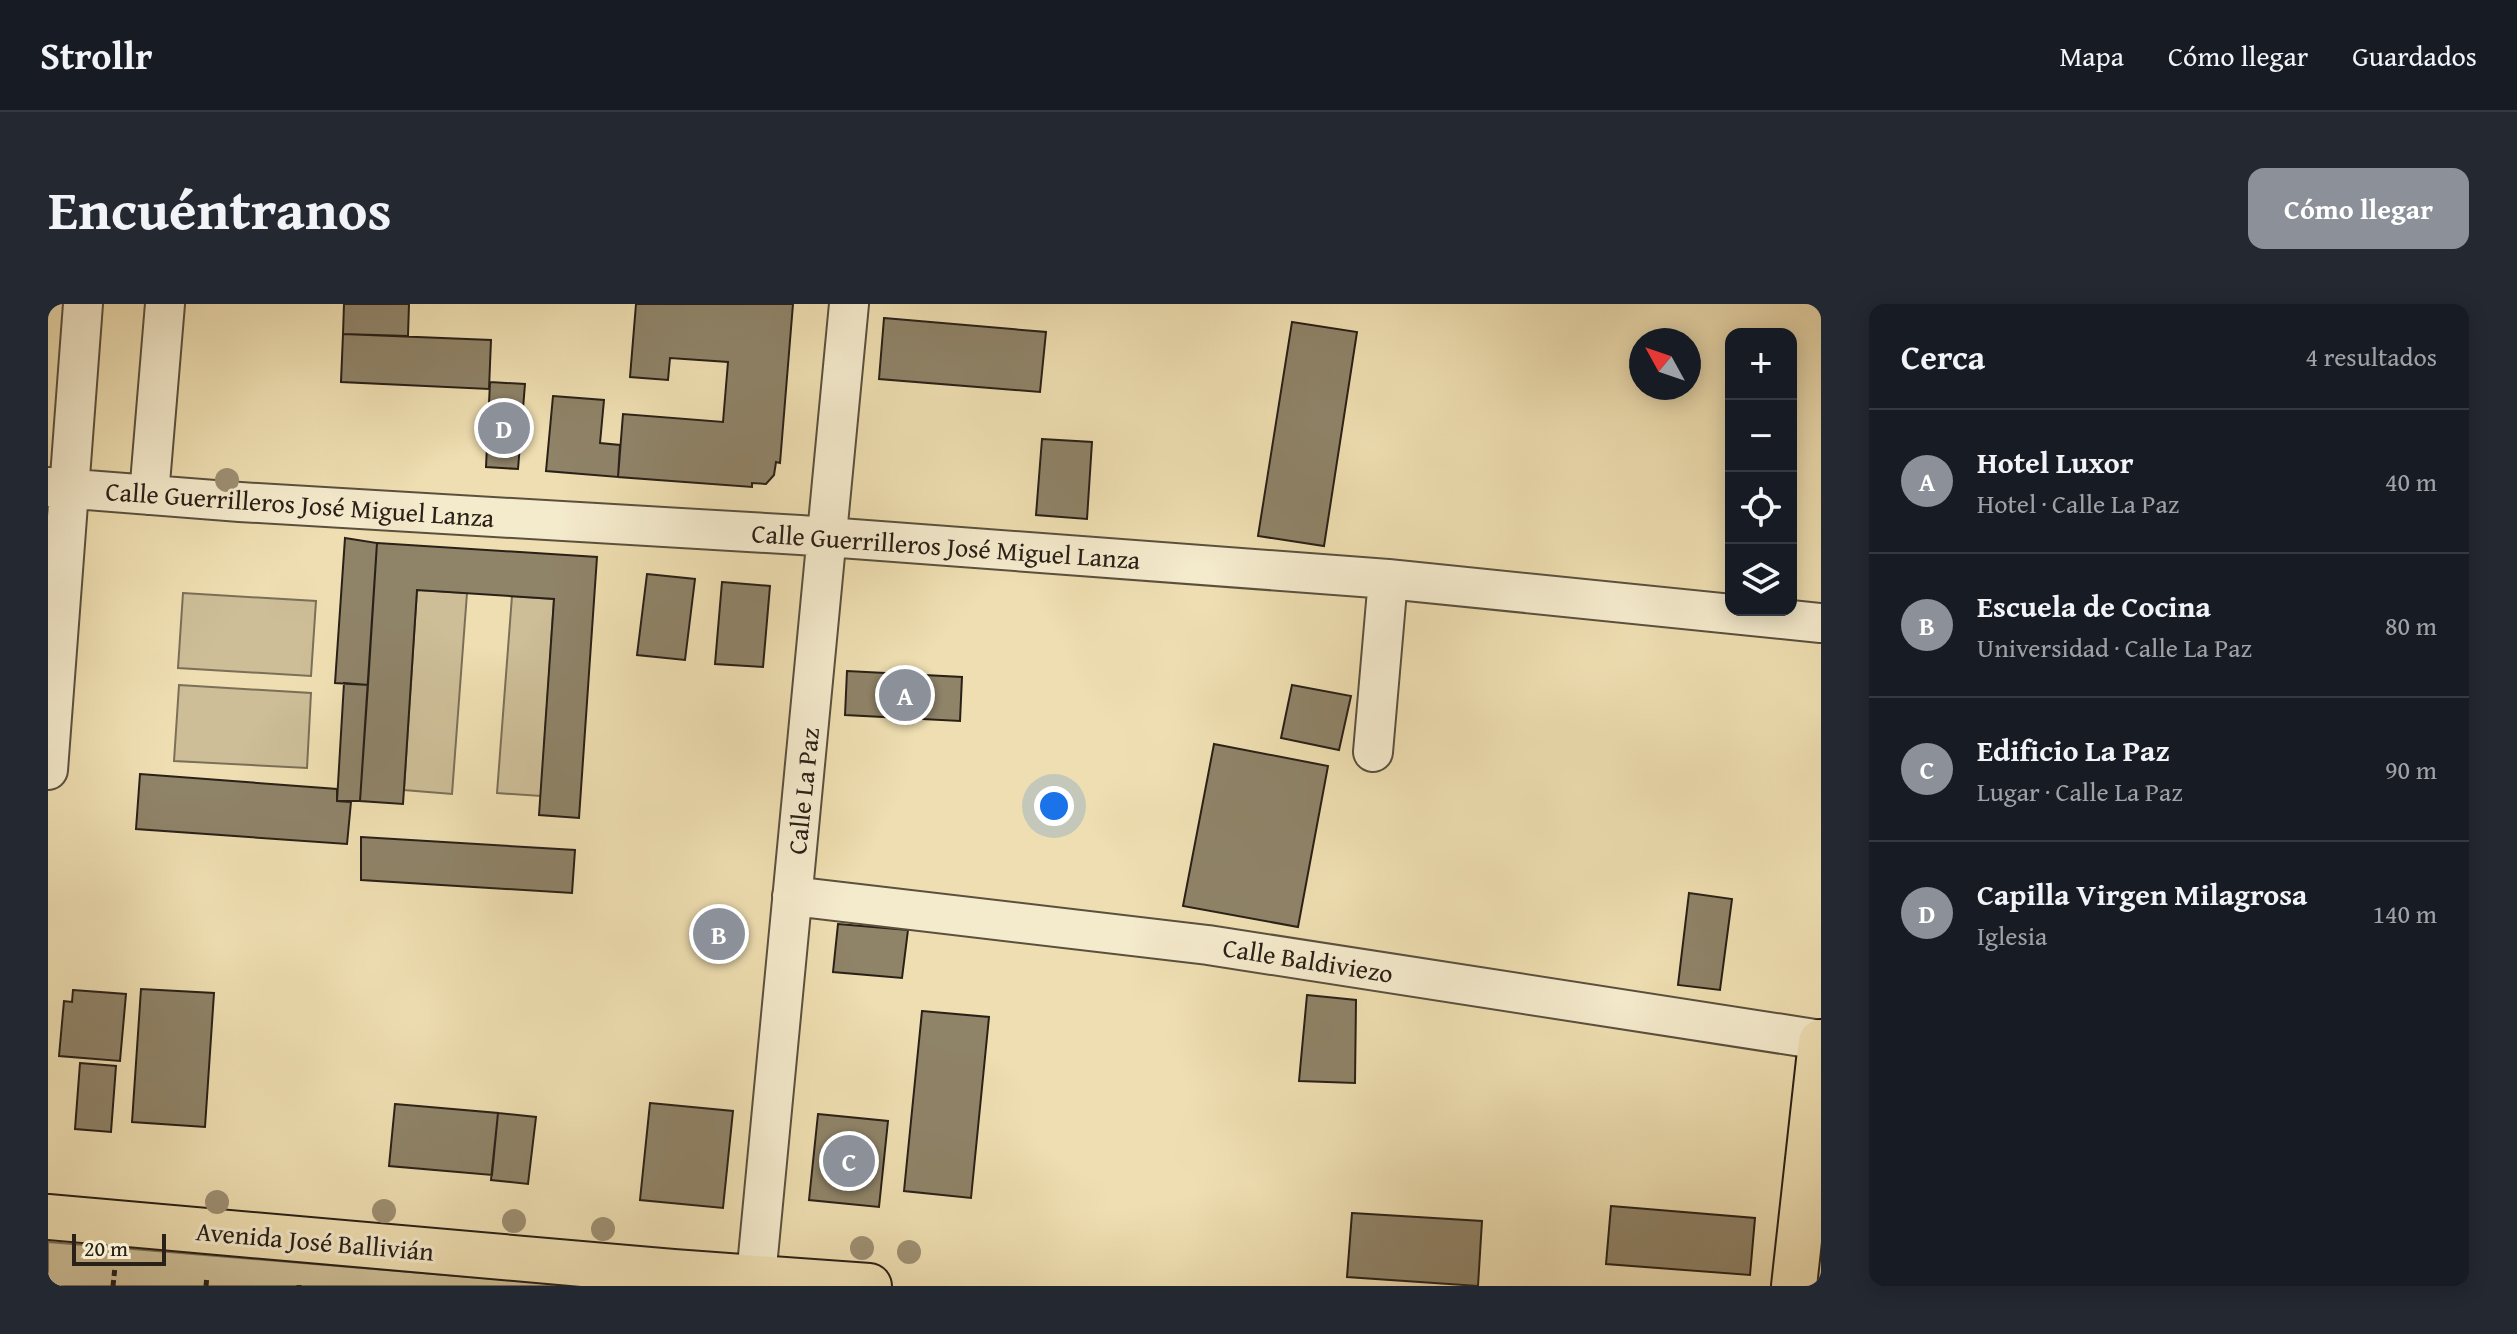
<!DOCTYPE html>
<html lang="es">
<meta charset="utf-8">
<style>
body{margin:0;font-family:"Gentium Book Plus",serif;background:#242831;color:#f1f3f6}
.controls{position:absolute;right:24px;top:24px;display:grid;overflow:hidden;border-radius:16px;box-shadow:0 4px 20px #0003}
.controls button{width:72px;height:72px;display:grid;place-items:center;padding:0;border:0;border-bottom:2px solid #363941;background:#171b24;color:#f1f3f6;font:40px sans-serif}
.compass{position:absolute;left:1581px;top:24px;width:72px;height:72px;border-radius:50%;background:#171b24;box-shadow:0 4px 20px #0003;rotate:310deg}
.scale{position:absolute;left:24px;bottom:20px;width:94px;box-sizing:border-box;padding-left:8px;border:4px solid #292018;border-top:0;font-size:22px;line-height:28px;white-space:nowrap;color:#292018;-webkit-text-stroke:6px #f4eacc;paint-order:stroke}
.you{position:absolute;left:1006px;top:502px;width:28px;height:28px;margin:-20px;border:6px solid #fff;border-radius:50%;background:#1a73e8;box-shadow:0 0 0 12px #1a73e833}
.badge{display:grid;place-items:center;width:52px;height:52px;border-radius:50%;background:#8c9099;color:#fff;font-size:26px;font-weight:700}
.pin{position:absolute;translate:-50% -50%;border:4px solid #fff;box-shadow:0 2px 8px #0006}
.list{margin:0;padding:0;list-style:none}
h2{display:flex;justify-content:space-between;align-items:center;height:104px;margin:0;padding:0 32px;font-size:34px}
h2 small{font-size:26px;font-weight:400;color:#9ea1a6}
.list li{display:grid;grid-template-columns:52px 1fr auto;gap:24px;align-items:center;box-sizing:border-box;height:144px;padding:0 32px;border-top:2px solid #363941}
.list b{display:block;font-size:30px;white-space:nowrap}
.list p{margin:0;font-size:26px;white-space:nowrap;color:#9ea1a6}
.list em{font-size:26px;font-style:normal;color:#9ea1a6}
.icon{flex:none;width:44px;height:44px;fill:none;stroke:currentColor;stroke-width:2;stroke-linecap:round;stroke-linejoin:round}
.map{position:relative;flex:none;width:1773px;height:982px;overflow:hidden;border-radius:16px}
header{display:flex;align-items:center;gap:48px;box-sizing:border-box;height:112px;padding:0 40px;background:#171b24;border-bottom:2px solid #363941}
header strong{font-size:38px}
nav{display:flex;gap:44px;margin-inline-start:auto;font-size:28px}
.intro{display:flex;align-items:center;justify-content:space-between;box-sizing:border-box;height:192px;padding:0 48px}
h1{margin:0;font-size:56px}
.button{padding:20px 36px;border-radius:16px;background:#8c9099;color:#fff;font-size:28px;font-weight:700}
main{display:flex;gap:48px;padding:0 48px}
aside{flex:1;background:#171b24;border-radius:16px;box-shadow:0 4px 20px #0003}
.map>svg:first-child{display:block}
.green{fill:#cdbe97;stroke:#7b6f58;stroke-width:2}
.building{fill:#8f8368;stroke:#292018;stroke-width:2}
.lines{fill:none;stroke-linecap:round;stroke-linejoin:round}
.minor-casing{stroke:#5a503e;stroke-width:42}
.major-casing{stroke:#292018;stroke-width:48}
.path{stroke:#292018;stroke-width:5;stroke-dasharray:6 4;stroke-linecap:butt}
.minor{stroke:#f4eacc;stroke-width:38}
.major{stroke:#eedeb1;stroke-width:44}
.tree{fill:#9d8f72}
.labels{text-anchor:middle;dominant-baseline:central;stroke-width:6;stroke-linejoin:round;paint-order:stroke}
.street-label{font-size:26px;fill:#292018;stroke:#f4eacc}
</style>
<header>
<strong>Strollr</strong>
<nav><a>Mapa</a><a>Cómo llegar</a><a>Guardados</a></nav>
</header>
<div class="intro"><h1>Encuéntranos</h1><a class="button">Cómo llegar</a></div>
<main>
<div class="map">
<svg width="1773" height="982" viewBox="0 0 1773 982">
<rect width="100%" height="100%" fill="#eedeb1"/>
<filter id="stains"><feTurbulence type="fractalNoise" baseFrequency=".0025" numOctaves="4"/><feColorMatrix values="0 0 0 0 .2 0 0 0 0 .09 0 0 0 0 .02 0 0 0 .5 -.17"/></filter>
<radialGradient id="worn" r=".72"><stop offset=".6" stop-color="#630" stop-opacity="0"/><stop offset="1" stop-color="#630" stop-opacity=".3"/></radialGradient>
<path class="green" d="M369 286 419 289 404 490 356 486Z
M135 289 268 297 263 372 130 364Z
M464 292 506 295 493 492 449 489Z
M131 381 263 389 259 464 126 457Z
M0 938 531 982H0Z"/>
<path class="building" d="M296 0H361L360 32 295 30Z
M588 0H745L732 159 728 158 726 171 718 180 704 179V183L570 173 575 110 675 118 680 58 622 54 620 76 582 73Z
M836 14 998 28 992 88 831 75Z
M1244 18 1309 28 1276 242 1210 232Z
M295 30 443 36 441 85 293 78Z
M442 78 477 80 470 165 438 163Z
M505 92 556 96 552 139 572 141 570 173 498 167Z
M994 135 1044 138 1039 215 988 211Z
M297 234 329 239 320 381 287 379Z
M329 239 549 253 531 514 491 511 506 295 369 286 355 500 312 497Z
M599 270 647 275 637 356 589 351Z
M674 278 722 282 715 363 667 360Z
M799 367 914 373 912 417 797 411Z
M296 379 320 381 312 497H289Z
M1244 381 1303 392 1291 446 1233 434Z
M1166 440 1280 462 1250 623 1135 602Z
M92 470 289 485V497L303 498 299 540 88 525Z
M313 533 527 546 524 589 313 576Z
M1641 589 1684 595 1672 686 1630 681Z
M790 620 860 626 854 674 785 668Z
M93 685 166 689 157 823 84 818Z
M25 686 78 690 72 757 11 752 16 697 24 698Z
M1259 691 1308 696 1307 779 1251 777Z
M874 707 941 713 923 894 856 887Z
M32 759 68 762 63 828 27 825Z
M602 799 685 807 675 904 592 896Z
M347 800 450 809 444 871 341 862Z
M450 809 488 813 480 880 443 876Z
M770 810 840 817 831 903 761 896Z
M1563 902 1707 914 1702 971 1558 960Z
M1304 909 1434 917 1430 982 1299 973Z"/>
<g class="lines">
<g class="minor-casing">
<path id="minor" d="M0 183 192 198 752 231 1340 275 1773 319
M101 191 117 0
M1325 448 1340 275
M0 466 35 0
M744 592 1160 641 1773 736
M708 973 801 0"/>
</g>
<g class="major-casing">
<path id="major" d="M0 913 625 968 821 982
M1746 982 1773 738"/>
</g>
<path class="path" d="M65 982 67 963
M158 982 159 972
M251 982V981"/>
<use href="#minor" class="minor"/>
<use href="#major" class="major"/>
</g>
<g class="tree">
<circle cx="179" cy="176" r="12"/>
<circle cx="169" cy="898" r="12"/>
<circle cx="336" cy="907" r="12"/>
<circle cx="466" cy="917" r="12"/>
<circle cx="555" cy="925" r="12"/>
<circle cx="814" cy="944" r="12"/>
<circle cx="861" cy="948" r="12"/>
</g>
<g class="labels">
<g class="street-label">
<text transform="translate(252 200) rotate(4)">Calle Guerrilleros José Miguel Lanza</text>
<text transform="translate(898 242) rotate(4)">Calle Guerrilleros José Miguel Lanza</text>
<text transform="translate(755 487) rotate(-84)">Calle La Paz</text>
<text transform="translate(1260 656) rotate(9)">Calle Baldiviezo</text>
<text transform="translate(267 937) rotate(5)">Avenida José Ballivián</text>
</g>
</g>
<rect width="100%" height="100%" filter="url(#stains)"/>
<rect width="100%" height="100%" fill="url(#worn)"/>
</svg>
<div class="controls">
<button>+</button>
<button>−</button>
<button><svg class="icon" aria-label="locate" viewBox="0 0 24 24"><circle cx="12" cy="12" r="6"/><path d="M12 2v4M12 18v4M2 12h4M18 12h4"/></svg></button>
<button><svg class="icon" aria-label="layers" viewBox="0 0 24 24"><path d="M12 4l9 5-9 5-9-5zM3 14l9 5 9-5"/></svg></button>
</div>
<svg class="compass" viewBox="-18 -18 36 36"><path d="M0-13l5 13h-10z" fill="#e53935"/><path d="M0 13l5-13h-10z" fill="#9ea1a6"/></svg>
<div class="scale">20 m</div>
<div class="you"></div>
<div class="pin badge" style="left:857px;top:391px">A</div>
<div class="pin badge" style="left:671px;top:630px">B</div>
<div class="pin badge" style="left:801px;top:857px">C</div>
<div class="pin badge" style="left:456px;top:124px">D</div>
</div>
<aside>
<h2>Cerca<small>4 resultados</small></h2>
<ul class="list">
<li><span class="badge">A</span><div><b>Hotel Luxor</b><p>Hotel · Calle La Paz</p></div><em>40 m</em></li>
<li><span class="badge">B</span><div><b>Escuela de Cocina</b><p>Universidad · Calle La Paz</p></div><em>80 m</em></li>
<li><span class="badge">C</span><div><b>Edificio La Paz</b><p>Lugar · Calle La Paz</p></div><em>90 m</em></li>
<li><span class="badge">D</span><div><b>Capilla Virgen Milagrosa</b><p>Iglesia</p></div><em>140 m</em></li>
</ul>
</aside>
</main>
